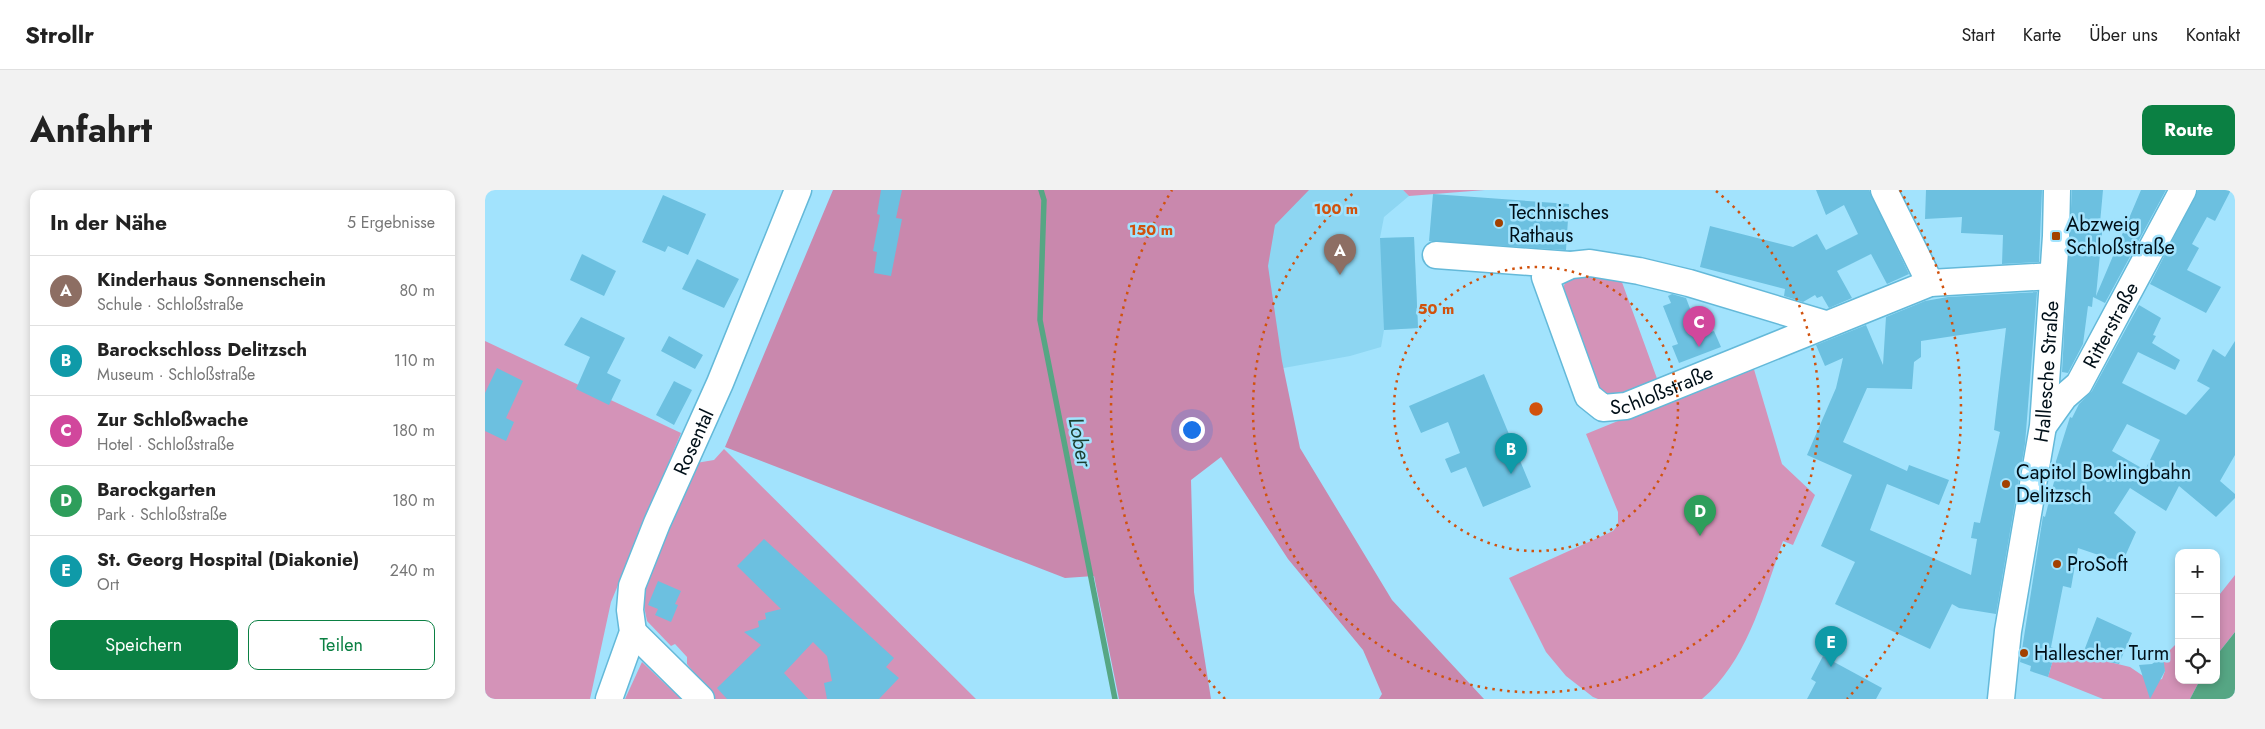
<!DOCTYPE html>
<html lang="de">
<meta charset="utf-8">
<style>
body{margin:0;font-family:Jost,sans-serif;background:#f2f2f2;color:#222}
.controls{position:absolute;right:15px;bottom:15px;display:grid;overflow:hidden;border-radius:10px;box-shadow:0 2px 8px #0003}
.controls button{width:45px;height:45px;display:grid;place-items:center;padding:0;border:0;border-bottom:1px solid #e0e0e0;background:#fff;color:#222;font:25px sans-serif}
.you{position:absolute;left:706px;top:239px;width:18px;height:18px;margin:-12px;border:4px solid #fff;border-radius:50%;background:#1a73e8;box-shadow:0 0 0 8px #1a73e833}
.badge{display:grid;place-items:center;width:32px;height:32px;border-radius:50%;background:#0b8043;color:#fff;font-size:16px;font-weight:700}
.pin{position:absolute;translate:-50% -41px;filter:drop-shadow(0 1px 2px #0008)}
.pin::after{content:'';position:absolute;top:26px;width:18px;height:15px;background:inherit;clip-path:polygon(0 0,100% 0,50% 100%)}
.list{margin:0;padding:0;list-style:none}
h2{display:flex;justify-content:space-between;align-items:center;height:65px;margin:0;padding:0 20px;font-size:21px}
h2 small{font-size:16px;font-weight:400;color:#767676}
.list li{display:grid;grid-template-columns:32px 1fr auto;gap:15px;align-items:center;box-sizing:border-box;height:70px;padding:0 20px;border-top:1px solid #e0e0e0}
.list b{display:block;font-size:19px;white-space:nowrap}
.list p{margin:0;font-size:16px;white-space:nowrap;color:#767676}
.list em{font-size:16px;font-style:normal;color:#767676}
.actions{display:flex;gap:10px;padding:15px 20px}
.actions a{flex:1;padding:11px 0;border:1px solid #0b8043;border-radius:10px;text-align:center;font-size:18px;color:#0b8043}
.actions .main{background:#0b8043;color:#fff}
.icon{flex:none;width:28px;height:28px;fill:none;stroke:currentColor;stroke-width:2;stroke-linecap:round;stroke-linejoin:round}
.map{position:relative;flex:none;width:1750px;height:509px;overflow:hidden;border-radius:10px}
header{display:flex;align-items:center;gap:30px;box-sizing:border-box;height:70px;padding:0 25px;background:#fff;border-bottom:1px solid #e0e0e0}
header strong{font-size:24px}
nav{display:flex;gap:28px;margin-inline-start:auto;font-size:18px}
.intro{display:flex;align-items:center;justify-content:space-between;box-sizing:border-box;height:120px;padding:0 30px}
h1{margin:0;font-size:35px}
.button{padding:12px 22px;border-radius:10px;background:#0b8043;color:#fff;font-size:18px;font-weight:700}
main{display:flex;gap:30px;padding:0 30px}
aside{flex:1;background:#fff;border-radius:10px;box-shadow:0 2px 8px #0003}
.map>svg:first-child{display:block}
.built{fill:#8dd6f2}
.green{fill:#d493b8}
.forest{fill:#c988ad}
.water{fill:#56a684}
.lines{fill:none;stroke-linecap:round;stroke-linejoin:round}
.stream{stroke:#56a684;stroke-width:5.5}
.building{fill:#6cc0e0;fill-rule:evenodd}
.minor-casing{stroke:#64b9d9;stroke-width:29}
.minor{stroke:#fff;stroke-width:26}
.ring{fill:none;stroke:#d1520d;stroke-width:2.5;stroke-dasharray:2.5 5}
.poi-dot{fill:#a34101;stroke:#a2e3fd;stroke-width:2}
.labels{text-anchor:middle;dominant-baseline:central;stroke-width:5;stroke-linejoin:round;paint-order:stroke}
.poi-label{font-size:20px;fill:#000f18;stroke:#a2e3fd;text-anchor:start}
.street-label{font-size:20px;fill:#000f18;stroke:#a2e3fd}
.water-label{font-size:21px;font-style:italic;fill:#1a3e2f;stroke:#a2e3fd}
.centre{fill:#d1520d;stroke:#a2e3fd;stroke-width:2.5}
.ring-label{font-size:15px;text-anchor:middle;font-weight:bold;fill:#d1520d;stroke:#a2e3fd;stroke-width:5;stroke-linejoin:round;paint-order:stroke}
</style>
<header>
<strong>Strollr</strong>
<nav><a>Start</a><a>Karte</a><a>Über uns</a><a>Kontakt</a></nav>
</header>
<div class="intro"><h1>Anfahrt</h1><a class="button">Route</a></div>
<main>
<aside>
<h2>In der Nähe<small>5 Ergebnisse</small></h2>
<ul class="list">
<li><span class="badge" style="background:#8d6e63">A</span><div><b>Kinderhaus Sonnenschein</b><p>Schule · Schloßstraße</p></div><em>80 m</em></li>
<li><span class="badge" style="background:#0f9aa8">B</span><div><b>Barockschloss Delitzsch</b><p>Museum · Schloßstraße</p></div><em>110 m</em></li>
<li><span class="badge" style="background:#d1479c">C</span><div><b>Zur Schloßwache</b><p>Hotel · Schloßstraße</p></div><em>180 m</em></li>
<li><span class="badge" style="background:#2e9e5b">D</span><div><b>Barockgarten</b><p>Park · Schloßstraße</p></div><em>180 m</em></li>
<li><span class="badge" style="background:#0f9aa8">E</span><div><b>St. Georg Hospital (Diakonie)</b><p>Ort</p></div><em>240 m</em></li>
</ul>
<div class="actions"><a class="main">Speichern</a><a>Teilen</a></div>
</aside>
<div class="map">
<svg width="1750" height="509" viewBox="0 0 1750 509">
<rect width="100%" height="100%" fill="#a2e3fd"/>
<path class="built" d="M809 0H918L924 6 899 27 895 48 929 47 933 138 899 140 896 157 865 166 793 179 779 98 785 39Z"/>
<path class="green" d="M918 0H1000L924 6Z
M1088 83 1134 84 1174 194 1130 210 1110 198 1076 102 1081 91Z
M0 151 196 243 126 412 105 509H0Z
M1268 176 1297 274 1330 305 1308 355 1298 351C1278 406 1263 470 1217 509H1113L1108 507 1081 486 1061 462 1024 388 1128 341 1133 335V322L1101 244Z
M239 259 491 509H230L202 474V467L190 454 186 456 162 431 157 406 211 273 229 270Z
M1750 385V442L1731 466V409Z
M1694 451V490H1715L1705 509H1618L1563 487 1571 459 1645 477 1667 492 1677 489 1680 481 1676 469Z
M157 472 196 509H140Z"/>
<path class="forest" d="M348 0H824L790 35 783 76 797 171 815 258 907 410 999 509H894L897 504 878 460 803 369 736 267 706 290 709 402 726 509H634L609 386 580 388 240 257Z"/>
<path class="water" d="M1750 442V509H1705L1715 490H1731V466Z"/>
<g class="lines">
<path class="stream" d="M556 0 559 10 555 130 630 509"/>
</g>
<path class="building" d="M396 0H417L411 28 417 29 406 86 389 83 392 62 388 61 395 25 392 24Z
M1331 0H1384L1424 84 1402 94 1386 64 1352 81 1367 108 1344 118 1337 106 1332 108 1330 105 1318 112 1299 106 1300 99 1215 77 1225 36 1308 57 1332 44 1341 60 1373 44 1359 15 1341 25Z
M1441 0H1557L1554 72 1517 74 1518 45 1476 43 1477 27 1440 29Z
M1587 0H1618L1615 33H1618L1611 106 1656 0H1681L1620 113 1608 107 1607 117 1603 116 1598 154 1583 183 1577 182Z
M1713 0H1746L1730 31 1722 27 1707 54 1714 58 1702 80 1736 97 1721 123 1665 94Z
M948 4 1084 14 1081 60 944 51Z
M178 5 221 24 203 65 183 56 180 62 157 52Z
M929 47 933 138 899 140 895 48Z
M97 64 131 81 119 106 85 90Z
M212 69 254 89 239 118 197 99Z
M1552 102 1540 254 1511 424 1474 418 1467 414 1445 459 1350 414 1370 372 1336 356 1367 285 1322 265 1351 198 1358 168 1340 176 1331 155 1381 135 1398 175 1401 127 1440 111 1463 107ZM1521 138 1509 240 1515 242 1495 333 1489 332 1486 348 1492 349 1486 385 1385 340 1402 294 1454 315 1464 290 1424 275 1422 281 1358 252 1382 198 1427 199 1429 172 1436 167V151Z
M1187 104 1201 108 1209 129 1215 126 1222 143 1229 141 1236 157 1194 173 1187 156 1193 154 1178 116 1186 113 1183 106Z
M1654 115 1676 128 1668 145 1671 146 1667 153 1695 170 1690 180 1653 162 1637 193 1701 225 1725 198 1712 191 1728 159 1740 167 1750 151V265L1735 291 1750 304V308L1731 327 1694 296 1681 321 1645 298 1629 323 1651 342 1637 373 1593 358 1586 398 1578 396 1566 457 1571 459 1563 487 1545 481 1546 476 1535 472 1558 326 1560 327 1570 288 1566 287 1585 227 1587 228 1594 214 1607 201ZM1642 234 1675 250 1660 280 1627 261Z
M96 127 140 148 122 183 136 190 124 215 91 199 105 167 79 155Z
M184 146 218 165 210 179 176 161Z
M12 178 38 191 21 228 29 232 21 251 0 241V203Z
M999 184 1046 297 998 317 981 277 966 283 960 269 975 263 963 232 936 243 924 216Z
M189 191 207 200 189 235 171 225Z
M279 349 409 468 401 477 414 488 394 509H342L339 493 347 491 342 466 328 452 299 483 323 509H242L232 498 276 455 259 442 274 437 273 431 281 429 280 423 296 419 252 376Z
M173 391 196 401 190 414 193 415 186 432 170 425 173 419 163 415Z
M1612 427 1647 443 1634 474 1597 466Z
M1338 466 1397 498 1391 509H1322L1331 492 1326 489Z
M1678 466 1680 481 1665 509 1654 475 1667 474Z"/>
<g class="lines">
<g class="minor-casing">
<g id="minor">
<path d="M1399 0 1445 93"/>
<path d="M951 65 1085 75"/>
<path id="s1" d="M1340 134 1204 93 1154 81 1105 73 1086 75 1060 87 1103 206 1118 218 1141 216 1445 93 1568 86"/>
<path id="s2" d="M1559 235 1579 207 1594 194 1698 0"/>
<path d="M148 442 216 509"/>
<path id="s3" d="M124 509 148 442 145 420 147 396 172 333 235 193 313 0"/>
<path id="s4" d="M1516 509 1523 441 1558 236 1571 46 1572 0"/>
</g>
</g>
<use href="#minor" class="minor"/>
</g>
<g class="ring">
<circle cx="1051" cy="219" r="142"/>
<path d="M1231 1A283 283 0 1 1 871 1"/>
<path d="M740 509A425 425 0 0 1 687 0M1415 0A425 425 0 0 1 1362 509"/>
</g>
<g class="poi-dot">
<circle cx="1014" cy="33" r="5"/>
<rect x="1566" y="41" width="10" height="10" rx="2.5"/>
<circle cx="1521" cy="294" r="5"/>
<circle cx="1572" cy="374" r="5"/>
<circle cx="1539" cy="463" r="5"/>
</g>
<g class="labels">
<g class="poi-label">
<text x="1024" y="22">Technisches<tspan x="1024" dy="23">Rathaus</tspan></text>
<text x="1581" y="34">Abzweig<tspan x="1581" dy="23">Schloßstraße</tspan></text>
<text x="1531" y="282">Capitol Bowlingbahn<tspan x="1531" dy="23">Delitzsch</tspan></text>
<text x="1582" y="374">ProSoft</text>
<text x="1549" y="463">Hallescher Turm</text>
</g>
<g class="street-label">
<text stroke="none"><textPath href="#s2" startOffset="121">Ritterstraße</textPath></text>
<text stroke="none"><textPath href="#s4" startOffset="331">Hallesche Straße</textPath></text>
<text stroke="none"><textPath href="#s1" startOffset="498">Schloßstraße</textPath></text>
<text stroke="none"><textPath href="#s3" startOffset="274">Rosental</textPath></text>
</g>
<g class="water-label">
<text transform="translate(595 252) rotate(79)">Lober</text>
</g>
</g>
<circle cx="1051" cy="219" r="8" class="centre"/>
<g class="ring-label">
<text x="851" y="24">100 m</text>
<text x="666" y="45">150 m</text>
<text x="951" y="124">50 m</text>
</g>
</svg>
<div class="controls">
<button>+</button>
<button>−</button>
<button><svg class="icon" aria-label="locate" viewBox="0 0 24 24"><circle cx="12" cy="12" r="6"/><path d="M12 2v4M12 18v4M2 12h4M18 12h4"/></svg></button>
</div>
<div class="you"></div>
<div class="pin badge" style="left:855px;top:85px;background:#8d6e63">A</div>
<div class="pin badge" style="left:1026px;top:284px;background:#0f9aa8">B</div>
<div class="pin badge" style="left:1214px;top:157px;background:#d1479c">C</div>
<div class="pin badge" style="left:1215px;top:346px;background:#2e9e5b">D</div>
<div class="pin badge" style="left:1346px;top:477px;background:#0f9aa8">E</div>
</div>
</main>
